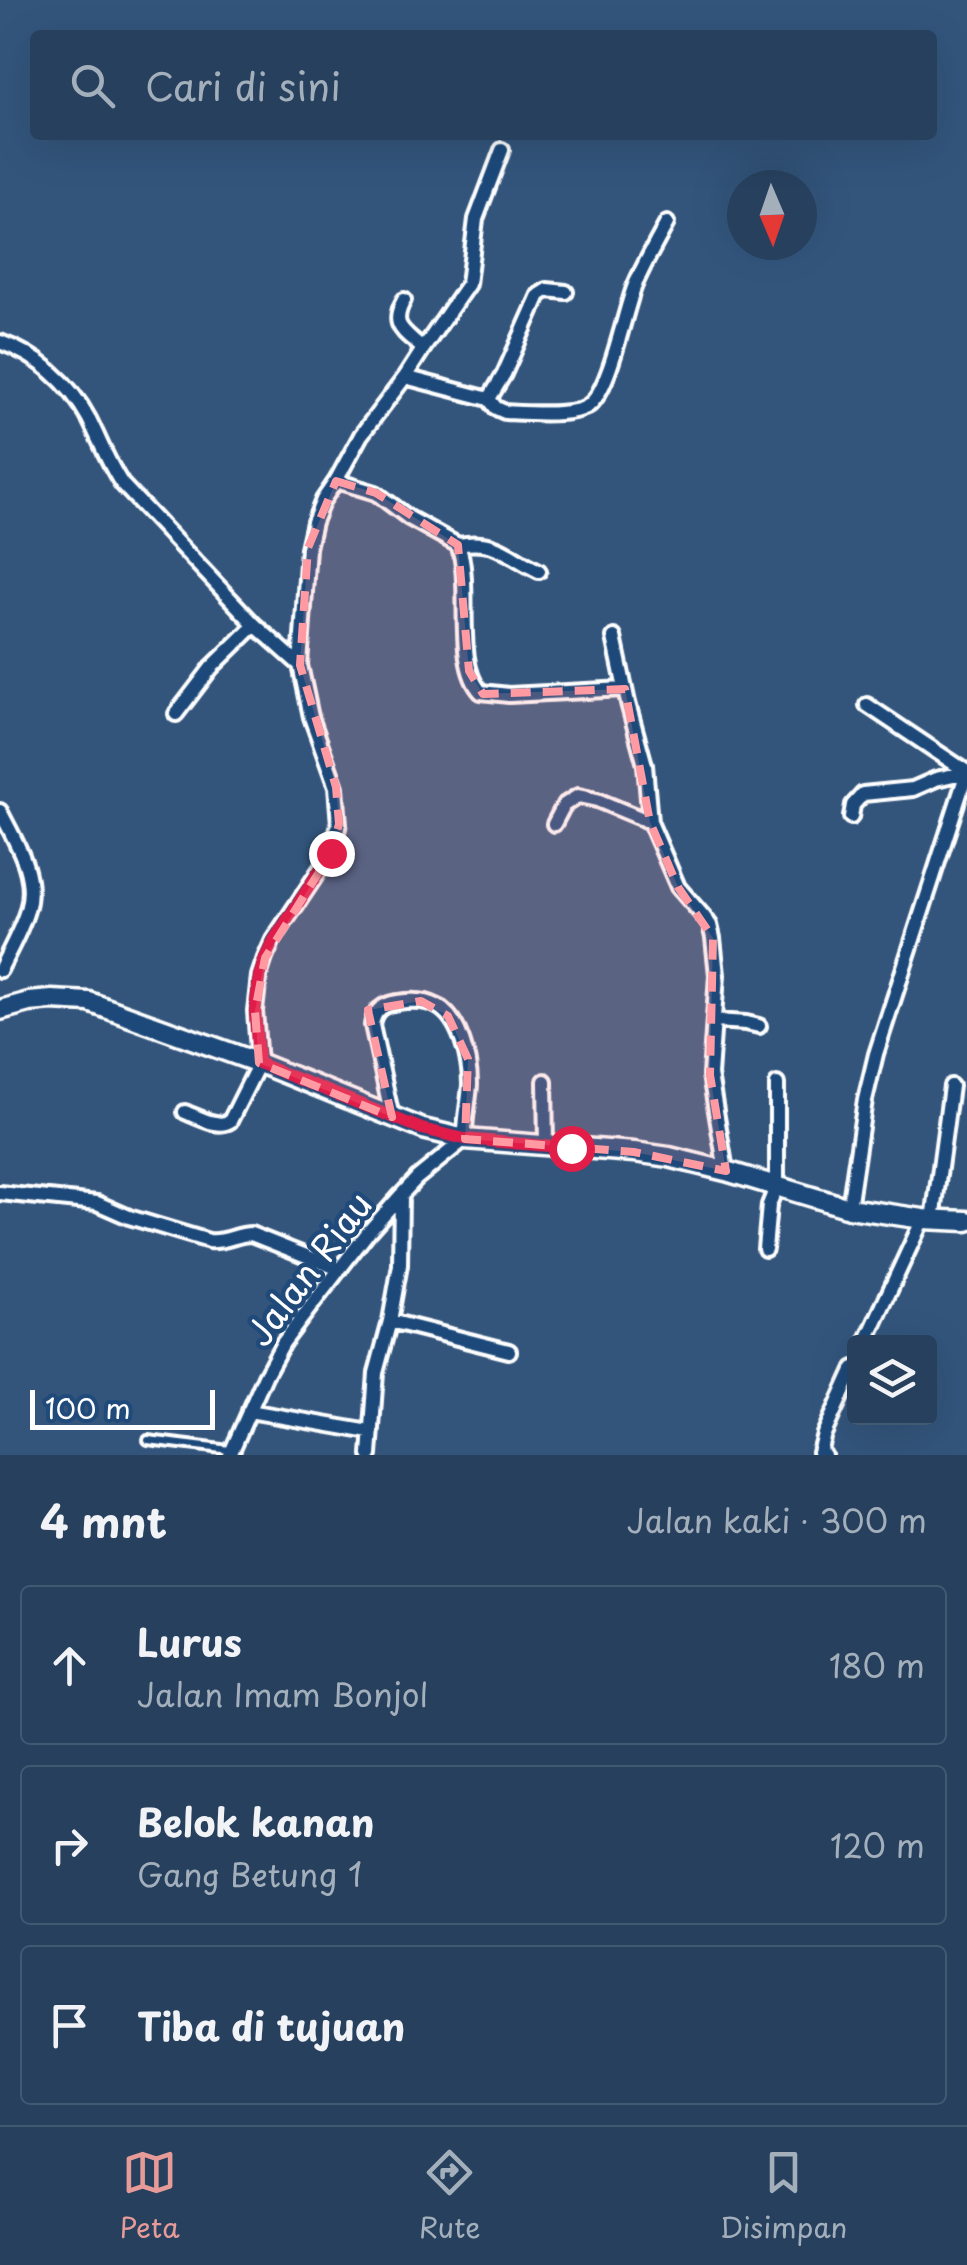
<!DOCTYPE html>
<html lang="id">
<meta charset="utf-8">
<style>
body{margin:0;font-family:"Playpen Sans",sans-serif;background:#2e4763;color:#f1f3f6}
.controls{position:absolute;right:30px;bottom:30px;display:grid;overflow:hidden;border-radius:10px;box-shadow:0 10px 40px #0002}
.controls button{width:90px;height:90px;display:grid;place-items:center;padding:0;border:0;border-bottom:2px solid #425972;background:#26405d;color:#f1f3f6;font:50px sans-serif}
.compass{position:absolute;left:727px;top:170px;width:90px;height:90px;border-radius:50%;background:#26405d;box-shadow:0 10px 40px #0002;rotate:178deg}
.scale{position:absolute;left:30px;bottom:25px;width:185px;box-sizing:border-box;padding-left:10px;border:5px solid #fff;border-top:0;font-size:28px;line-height:35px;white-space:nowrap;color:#fff;-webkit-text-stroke:8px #1f4a7a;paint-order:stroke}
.stop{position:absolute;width:30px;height:30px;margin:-22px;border:8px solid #e11d48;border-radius:50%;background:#fff}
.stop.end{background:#e11d48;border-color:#fff;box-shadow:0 2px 10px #0008}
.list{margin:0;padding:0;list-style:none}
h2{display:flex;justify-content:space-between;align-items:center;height:130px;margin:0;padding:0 40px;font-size:42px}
h2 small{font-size:32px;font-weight:400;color:#a4afbc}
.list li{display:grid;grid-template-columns:65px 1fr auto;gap:30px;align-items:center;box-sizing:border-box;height:160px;margin:0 20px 20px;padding:0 20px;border:2px solid #425972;border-radius:10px}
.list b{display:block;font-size:38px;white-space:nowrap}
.list p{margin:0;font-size:32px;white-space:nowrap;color:#a4afbc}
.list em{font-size:32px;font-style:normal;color:#a4afbc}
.icon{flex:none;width:55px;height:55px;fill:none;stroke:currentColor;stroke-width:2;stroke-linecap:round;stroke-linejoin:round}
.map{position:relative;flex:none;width:967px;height:1455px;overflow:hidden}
.search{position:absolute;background:#26405d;box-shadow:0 10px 40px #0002;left:30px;right:30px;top:30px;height:110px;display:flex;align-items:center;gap:25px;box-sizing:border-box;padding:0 35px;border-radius:10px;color:#a4afbc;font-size:38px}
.sheet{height:670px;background:#26405d}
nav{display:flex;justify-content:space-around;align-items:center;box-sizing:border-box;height:140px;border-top:2px solid #425972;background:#26405d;font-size:28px;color:#a4afbc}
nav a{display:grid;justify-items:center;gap:5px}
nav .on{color:#e69b98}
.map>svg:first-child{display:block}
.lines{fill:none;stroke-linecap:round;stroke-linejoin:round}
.lane-casing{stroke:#fff;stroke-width:14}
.street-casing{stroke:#fff;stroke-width:20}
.secondary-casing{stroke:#fff;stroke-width:25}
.lane{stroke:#1f4a7a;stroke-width:6}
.street{stroke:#1f4a7a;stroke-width:12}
.secondary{stroke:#1f4a7a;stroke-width:18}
.route{stroke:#e11d48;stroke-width:12}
.marked{fill:#ff9aa2;fill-opacity:0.2;stroke:#ff9aa2;stroke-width:8;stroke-dasharray:20 12;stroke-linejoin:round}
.labels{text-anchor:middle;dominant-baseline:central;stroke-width:9;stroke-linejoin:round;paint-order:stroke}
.street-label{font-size:35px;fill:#fff;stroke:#1f4a7a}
</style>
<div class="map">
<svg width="967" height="1455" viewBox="0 0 967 1455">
<rect width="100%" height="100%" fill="#33557c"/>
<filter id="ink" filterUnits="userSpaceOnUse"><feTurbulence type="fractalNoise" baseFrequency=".01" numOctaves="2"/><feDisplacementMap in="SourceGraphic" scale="20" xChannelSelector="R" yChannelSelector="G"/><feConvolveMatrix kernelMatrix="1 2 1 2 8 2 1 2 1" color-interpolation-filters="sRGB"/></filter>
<g filter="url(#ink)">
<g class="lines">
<g class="lane-casing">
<path id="lane" d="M148 1440 230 1450"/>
</g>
<g class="street-casing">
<path id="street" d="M404 300C389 327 405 331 423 349L405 377
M0 342C39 356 69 382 89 419 100 441 108 463 122 484L255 625 300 665
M423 349 468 284 476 219 502 150
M489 399 504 374 539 295 547 290 566 292
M336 481 376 493 409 518 458 545C473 582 453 663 481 692L509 695 625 689
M458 545C497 538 506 555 539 571
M614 637 628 703 645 765 650 822 678 887 704 917 710 925 713 938 717 975 710 1075 726 1171
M176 714 212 667 255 625
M0 811C15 841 38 875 27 910 21 931 9 951 0 970
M851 817 853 805 863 794 913 789 936 779 967 772
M554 824 564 805 578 796 597 800 650 822
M715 1021 746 1023 759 1026
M545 1081 546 1146
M185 1112C198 1117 218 1129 230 1121L259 1063 255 1011 259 976 265 958 273 940 331 853 339 824 336 787 311 717 300 665 308 548 314 522 323 500 336 481 361 435 405 377 489 399 496 408 505 412C525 413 572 417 588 406 610 391 624 312 635 285 644 264 656 243 667 223
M0 1193 97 1203 129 1217 209 1241C225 1243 236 1234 251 1234L339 1269
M849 1208 865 1100 876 1054 967 772 867 705
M933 1220 951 1086
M765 1249 769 1205 777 1185V1084
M390 1321 509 1351
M866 1342 923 1219
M249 1411 370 1432
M230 1455 265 1376 283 1343 308 1310 369 1231 401 1195 417 1178 465 1139C464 1120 469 1103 470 1084 470 1060 460 1018 437 1006 426 1000 410 1000 398 1002 383 1004 374 1010 372 1025L392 1117
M370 1455 376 1373 390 1321 400 1265 401 1195
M824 1455 819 1452 824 1434 854 1368"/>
</g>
<g class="secondary-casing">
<path id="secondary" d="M0 1010 29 1002 52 1000 89 1002 259 1063 423 1129 465 1139 634 1152 669 1157 726 1171 849 1208 923 1219 967 1221"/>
</g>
<use href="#lane" class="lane"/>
<use href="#street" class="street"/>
<use href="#secondary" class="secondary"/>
</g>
</g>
<g class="lines" filter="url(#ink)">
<path class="route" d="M331 853 274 940 265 958 259 976 255 1011 258 1063 422 1129 465 1139 571 1148"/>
</g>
<path class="marked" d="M336 481 376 493 458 545 469 671 483 694 625 689 650 822 678 887 713 938 710 1075 726 1171 634 1152 465 1139 468 1059 448 1016 421 1001 368 1010 392 1117 259 1063 255 1011 265 958 331 853 339 824 336 787 300 665 308 548Z"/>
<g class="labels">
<g class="street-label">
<text transform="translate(308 1268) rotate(-53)">Jalan Riau</text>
</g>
</g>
</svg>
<div class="controls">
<button><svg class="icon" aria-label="layers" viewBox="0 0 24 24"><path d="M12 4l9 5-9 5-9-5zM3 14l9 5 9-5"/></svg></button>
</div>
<svg class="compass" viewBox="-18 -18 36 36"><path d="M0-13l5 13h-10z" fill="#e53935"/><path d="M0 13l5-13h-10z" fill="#a4afbc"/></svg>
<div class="scale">100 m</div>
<div class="stop" style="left:571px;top:1148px"></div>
<div class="stop end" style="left:331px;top:853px"></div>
<div class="search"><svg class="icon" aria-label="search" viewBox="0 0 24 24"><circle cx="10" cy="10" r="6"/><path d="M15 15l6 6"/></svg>Cari di sini</div>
</div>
<section class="sheet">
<h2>4 mnt<small>Jalan kaki · 300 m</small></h2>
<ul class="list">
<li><svg class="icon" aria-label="ahead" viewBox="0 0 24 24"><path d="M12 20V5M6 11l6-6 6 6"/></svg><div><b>Lurus</b><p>Jalan Imam Bonjol</p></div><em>180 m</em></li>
<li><svg class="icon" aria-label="right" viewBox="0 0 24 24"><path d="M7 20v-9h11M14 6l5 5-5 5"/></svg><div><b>Belok kanan</b><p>Gang Betung 1</p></div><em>120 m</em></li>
<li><svg class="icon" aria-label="arrive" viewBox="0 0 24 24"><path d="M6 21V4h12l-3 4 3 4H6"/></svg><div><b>Tiba di tujuan</b></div></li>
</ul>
</section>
<nav>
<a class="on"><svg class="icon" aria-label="map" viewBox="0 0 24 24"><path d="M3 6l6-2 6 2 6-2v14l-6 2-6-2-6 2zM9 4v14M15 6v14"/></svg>Peta</a>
<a><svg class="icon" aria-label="directions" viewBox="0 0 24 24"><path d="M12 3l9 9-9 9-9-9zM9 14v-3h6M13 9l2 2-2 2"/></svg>Rute</a>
<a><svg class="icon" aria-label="saved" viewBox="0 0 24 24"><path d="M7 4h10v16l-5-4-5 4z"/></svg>Disimpan</a>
</nav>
